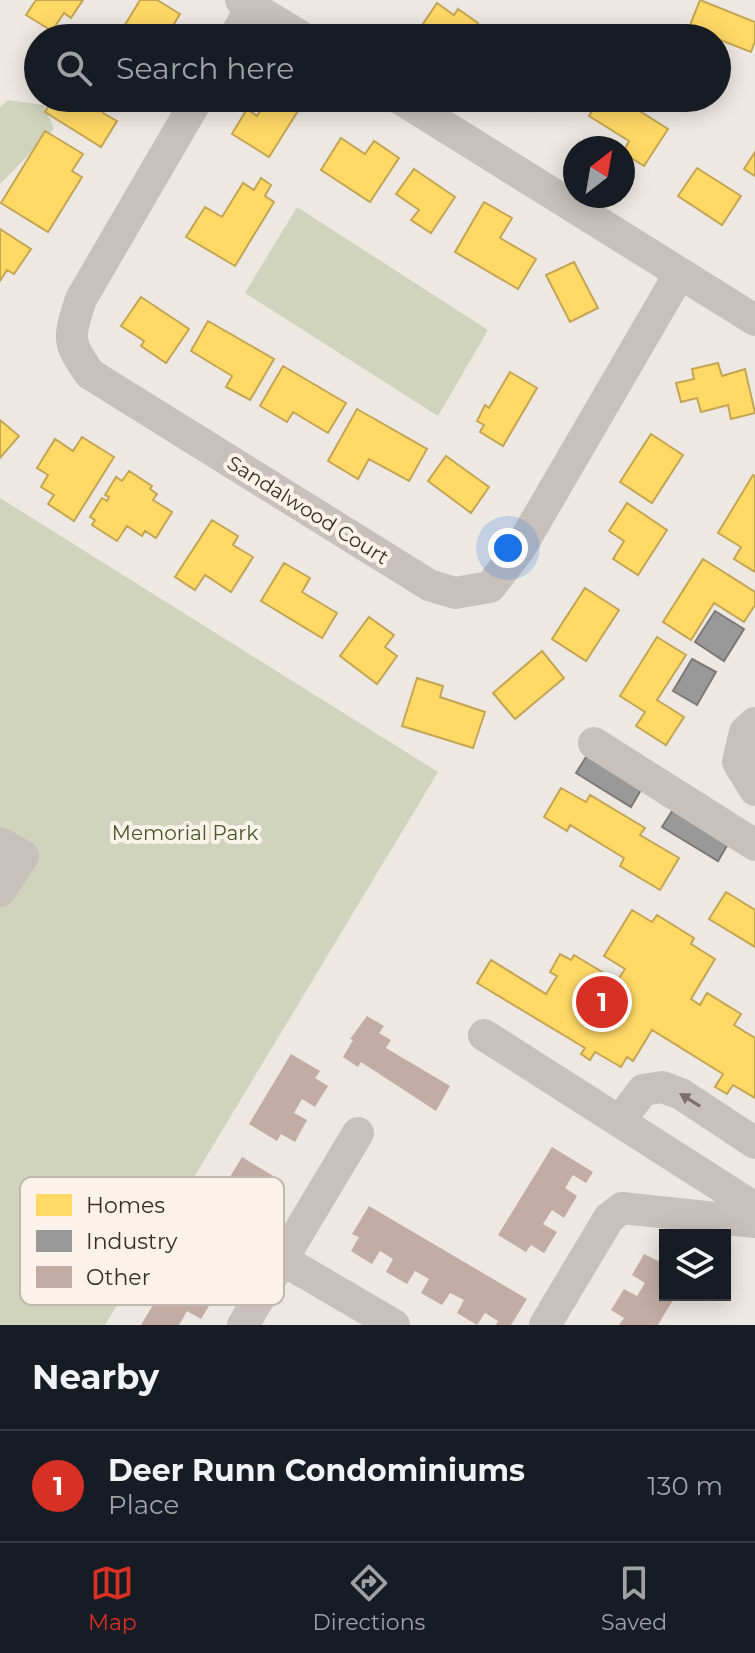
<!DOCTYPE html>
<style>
body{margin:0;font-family:Montserrat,sans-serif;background:#242831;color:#f1f3f6}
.controls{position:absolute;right:24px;bottom:24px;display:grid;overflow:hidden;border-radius:0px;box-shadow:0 4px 20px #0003}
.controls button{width:72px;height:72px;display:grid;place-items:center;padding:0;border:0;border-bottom:2px solid #363941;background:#171b24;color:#f1f3f6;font:40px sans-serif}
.compass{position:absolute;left:563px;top:136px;width:72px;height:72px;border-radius:50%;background:#171b24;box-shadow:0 4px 20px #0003;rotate:31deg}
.you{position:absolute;left:508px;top:548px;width:28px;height:28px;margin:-20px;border:6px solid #fff;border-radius:50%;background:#1a73e8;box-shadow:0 0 0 12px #1a73e833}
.badge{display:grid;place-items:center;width:52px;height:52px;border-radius:50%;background:#d93025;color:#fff;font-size:26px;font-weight:700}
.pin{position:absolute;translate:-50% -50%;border:4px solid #fff;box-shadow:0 2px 8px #0006}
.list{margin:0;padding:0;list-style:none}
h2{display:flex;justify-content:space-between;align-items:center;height:104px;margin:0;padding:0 32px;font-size:34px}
h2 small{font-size:26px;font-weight:400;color:#9ea1a6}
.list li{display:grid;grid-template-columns:52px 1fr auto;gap:24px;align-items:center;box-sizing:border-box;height:112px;padding:0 32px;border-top:2px solid #363941}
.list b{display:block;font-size:30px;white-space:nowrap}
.list p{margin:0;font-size:26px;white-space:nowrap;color:#9ea1a6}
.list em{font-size:26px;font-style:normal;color:#9ea1a6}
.icon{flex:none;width:44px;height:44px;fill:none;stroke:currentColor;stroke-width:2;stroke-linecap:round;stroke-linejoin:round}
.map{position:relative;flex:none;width:755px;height:1325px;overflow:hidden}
.search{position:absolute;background:#171b24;box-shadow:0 4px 20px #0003;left:24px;right:24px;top:24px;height:88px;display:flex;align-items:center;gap:20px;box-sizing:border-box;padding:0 28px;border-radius:44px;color:#9ea1a6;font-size:30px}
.sheet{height:216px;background:#171b24}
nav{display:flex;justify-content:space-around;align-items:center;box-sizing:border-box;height:112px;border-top:2px solid #363941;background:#171b24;font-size:22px;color:#9ea1a6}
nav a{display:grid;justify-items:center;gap:4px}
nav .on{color:#d93025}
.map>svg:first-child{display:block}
.green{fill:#d0d4bc}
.homes{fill:#ffd966;stroke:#c4a554;stroke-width:2}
.industry{fill:#999;stroke:#7c7977;stroke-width:2}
.building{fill:#c3aca3}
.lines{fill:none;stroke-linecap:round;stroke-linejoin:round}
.minor{stroke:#c8c1bb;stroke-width:32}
.oneway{fill:#79706b}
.labels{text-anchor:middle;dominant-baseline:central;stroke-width:8;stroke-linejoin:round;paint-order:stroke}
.street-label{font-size:20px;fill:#392d29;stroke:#fbf3ea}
.park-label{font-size:20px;fill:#49582c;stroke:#fbf3ea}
.key{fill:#fbf3ea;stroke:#c1b8b0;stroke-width:2}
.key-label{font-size:22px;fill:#392d29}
</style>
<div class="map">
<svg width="755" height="1325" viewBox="0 0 755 1325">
<rect width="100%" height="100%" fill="#eee8e2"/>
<path class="green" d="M8 100 44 105 54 129 0 184V107Z
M297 207 488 330 438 416 245 293Z
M0 498 438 772 105 1325H0Z"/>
<path class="homes" d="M36 0H83L71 18 64 13 52 31 26 15Z
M140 0H157L180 14 168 34 158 28 152 38H117Z
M700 0 755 22V41L751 52 689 28Z
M437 3 454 15 458 9 478 23 475 27 491 38H431L419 30Z
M53 98H112L103 113 117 121 101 147 45 112Z
M268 98H306L269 157 232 134 247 109 257 116Z
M510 98H540L532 111Z
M600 98H619L668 129 644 166 623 153 629 141 589 116Z
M45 131 83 154 72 171 82 177 48 232 1 203Z
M341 138 365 154 374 141 399 158 370 202 321 170Z
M755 152V176L744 169Z
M697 168 741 196 722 225 678 196Z
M414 169 455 197 431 233 411 220 419 210 396 194Z
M261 178 271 185 265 196 274 202 235 266 186 237 205 207 222 217 243 183 254 190Z
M484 202 512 218 500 238 536 259 518 289 455 252Z
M0 229 31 249 14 274 7 270 0 281Z
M574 262 598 308 570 322 546 275Z
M141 297 189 329 166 363 141 346 144 341 121 326Z
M208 321 274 359 250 400 226 387 232 376 191 351Z
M718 363 722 376 745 369 755 413 731 419 728 405 701 412 697 398 681 402 676 383 694 379 692 369Z
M283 366 346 403 328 433 293 412 287 422 260 406Z
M510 372 537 388 503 446 480 432 484 425 477 421 485 405 489 408Z
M357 409 427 449 409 481 369 459 358 479 328 461Z
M0 420 19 436 0 458Z
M651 434 683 455 652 503 620 482Z
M82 437 114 457 74 521 48 504 54 495 41 487 48 475 37 468 55 439 73 451Z
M446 456 489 487 471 513 428 481Z
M129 471 152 486 150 489 157 494 153 500 172 512 156 538 145 531 142 536 127 526 117 541 92 525 95 520 90 517 102 498 107 501 109 497 105 495 116 477 122 481Z
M753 475 755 476V572L734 559 741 547 718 533Z
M627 503 667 530 638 575 613 559 624 541 609 531Z
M212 520 238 536 233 545 253 557 231 592 205 575 195 590 175 577Z
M703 559 755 592V605L744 622 714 603 691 640 663 622Z
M284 563 310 578 302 592 337 613 322 638 261 601Z
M585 588 619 610 586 661 552 639Z
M369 617 394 635 385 647 397 656 377 684 340 656Z
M657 637 686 655 657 700 684 717 666 745 636 726 645 712 620 696Z
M542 651 564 678 515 719 493 693Z
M417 678 443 686 440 697 485 712 473 748 402 726Z
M561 788 586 802 590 795 645 828 640 835 679 858 660 890 620 866 624 858 570 825 567 831 544 817Z
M726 892 755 910V947L709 919Z
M632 910 652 922 657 915 694 938 691 944 715 959 691 999 700 1005 707 993 741 1014 734 1025 755 1038V1098L733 1085 727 1094 715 1087 723 1074 652 1030 633 1061 627 1057 621 1067 595 1052 590 1060 581 1054 585 1048 477 983 491 960 546 994 557 976 550 972 560 954 571 960 574 955 617 981 625 969 604 956Z"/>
<path class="industry" d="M715 611 744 629 724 661 695 642Z
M692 659 716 672 697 705 673 691Z
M588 754 642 788 631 807 576 773Z
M674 808 729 842 718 861 662 827Z"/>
<path class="building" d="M367 1016 384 1026 379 1033 391 1040 386 1048 450 1086 436 1111 361 1062 358 1067 343 1057 353 1040 350 1039Z
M291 1054 320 1071 315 1078 328 1086 315 1107 302 1099 294 1113 307 1120 295 1142 281 1134 277 1141 249 1124Z
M552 1147 593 1172 586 1183 573 1175 565 1188 577 1196 564 1218 552 1210 543 1224 557 1232 544 1253 531 1245 526 1252 498 1235Z
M242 1157 283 1182 277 1193 264 1185 256 1198 269 1206 256 1227 243 1219 238 1226 210 1210Z
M369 1206 527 1299 511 1325H496L498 1321 485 1313 477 1325 457 1313 464 1300 450 1293 442 1305 421 1293 429 1279 415 1271 407 1284 386 1272 393 1259 380 1251 372 1264 351 1251 359 1237 352 1234Z
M197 1231 226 1248 222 1255 235 1263 222 1284 209 1276 201 1290 214 1298 201 1319 187 1311 179 1325H141Z
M644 1254 658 1261 662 1255 665 1257V1295H676L658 1325H619L624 1318 611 1310 624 1289 637 1296 645 1283 632 1275Z"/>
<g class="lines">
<path class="minor" d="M241 0 303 38
M234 38 252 6
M198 98 81 299C69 337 66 341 90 374L429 585 455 593 490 587 520 548 680 273
M399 98 755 320
M755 723 745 732 738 762 755 790
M594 743 755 845
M0 843 23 856 0 891
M484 1035 755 1208
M620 1121 643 1090 662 1087 681 1094 755 1143
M283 1260 394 1325
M243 1325 358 1133
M545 1325 609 1218 622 1208 755 1222"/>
</g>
<defs><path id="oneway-solid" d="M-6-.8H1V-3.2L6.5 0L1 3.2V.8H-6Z" transform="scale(2)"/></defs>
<use class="oneway" href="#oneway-solid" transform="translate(690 1100) rotate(-148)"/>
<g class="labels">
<g class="street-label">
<text transform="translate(308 510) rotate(32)">Sandalwood Court</text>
</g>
<g class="park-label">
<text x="185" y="833">Memorial Park</text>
</g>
</g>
<rect x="20" y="1177" width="264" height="128" rx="12" class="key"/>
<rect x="36" y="1194" width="36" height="22" fill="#ffd966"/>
<rect x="36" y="1230" width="36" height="22" fill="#999"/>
<rect x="36" y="1266" width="36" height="22" fill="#c3aca3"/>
<g class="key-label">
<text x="86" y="1213">Homes</text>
<text x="86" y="1249">Industry</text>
<text x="86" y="1285">Other</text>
</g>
</svg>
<div class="controls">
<button><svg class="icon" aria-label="layers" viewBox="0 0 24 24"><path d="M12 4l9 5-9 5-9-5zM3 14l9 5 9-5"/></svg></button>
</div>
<svg class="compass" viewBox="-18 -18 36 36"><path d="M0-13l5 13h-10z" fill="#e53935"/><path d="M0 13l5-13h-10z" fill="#9ea1a6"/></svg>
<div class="you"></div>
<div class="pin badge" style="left:602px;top:1002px">1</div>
<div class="search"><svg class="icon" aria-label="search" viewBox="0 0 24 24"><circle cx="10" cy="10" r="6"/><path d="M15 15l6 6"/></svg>Search here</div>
</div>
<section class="sheet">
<h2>Nearby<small></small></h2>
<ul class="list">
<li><span class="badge">1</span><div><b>Deer Runn Condominiums</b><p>Place</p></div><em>130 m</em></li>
</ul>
</section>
<nav>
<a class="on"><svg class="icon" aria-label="map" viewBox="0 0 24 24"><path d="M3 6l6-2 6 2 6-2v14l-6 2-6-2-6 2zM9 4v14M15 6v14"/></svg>Map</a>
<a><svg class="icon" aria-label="directions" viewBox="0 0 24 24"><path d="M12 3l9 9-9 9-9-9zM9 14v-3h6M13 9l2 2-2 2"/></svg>Directions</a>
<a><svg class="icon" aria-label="saved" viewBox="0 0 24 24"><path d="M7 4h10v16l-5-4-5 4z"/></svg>Saved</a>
</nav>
